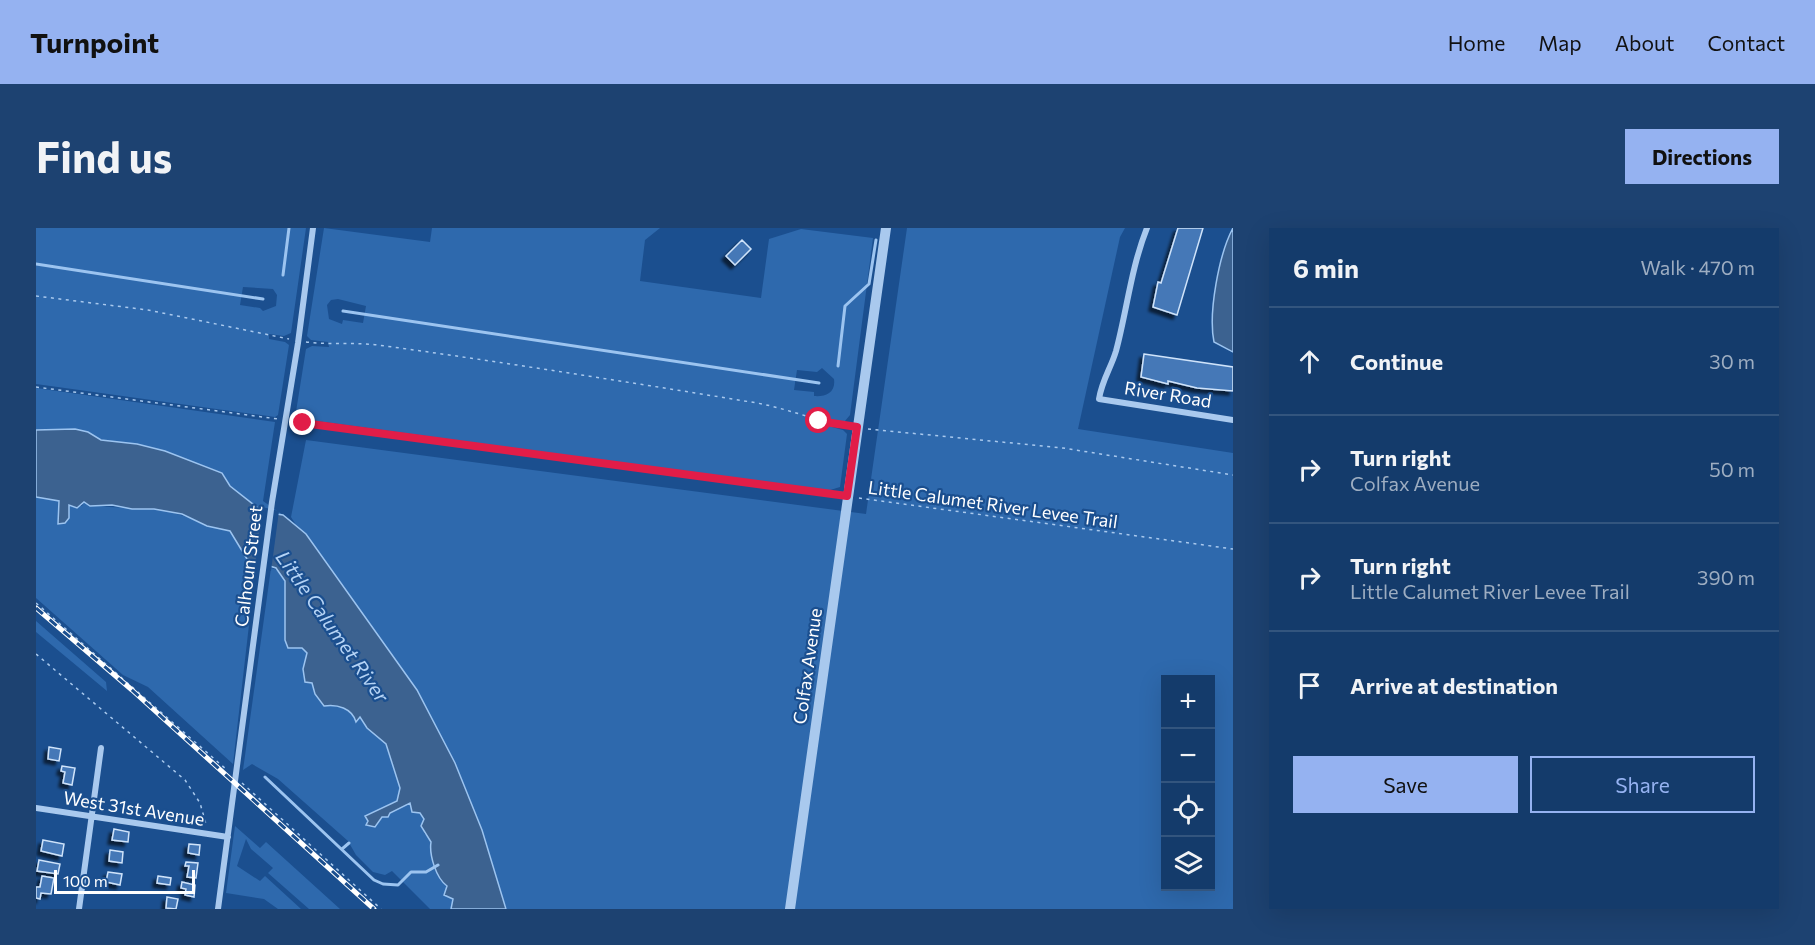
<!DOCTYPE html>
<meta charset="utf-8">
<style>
body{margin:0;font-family:Commissioner,sans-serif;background:#1d4271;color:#f1f3f6}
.controls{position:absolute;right:18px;bottom:18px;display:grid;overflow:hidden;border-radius:0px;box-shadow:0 6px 24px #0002}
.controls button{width:54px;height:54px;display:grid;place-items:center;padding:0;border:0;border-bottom:2px solid #33557e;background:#143b6b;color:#f1f3f6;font:30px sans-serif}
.scale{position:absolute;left:18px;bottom:15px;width:141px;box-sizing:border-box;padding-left:6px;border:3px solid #fff;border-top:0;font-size:16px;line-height:21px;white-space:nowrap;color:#fff;-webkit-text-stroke:4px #1b4f8f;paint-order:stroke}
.stop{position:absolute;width:18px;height:18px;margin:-14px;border:4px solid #e11d48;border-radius:50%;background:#fff}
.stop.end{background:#e11d48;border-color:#fff;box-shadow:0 2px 6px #0008}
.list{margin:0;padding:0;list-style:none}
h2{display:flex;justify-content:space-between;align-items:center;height:78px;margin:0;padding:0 24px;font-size:26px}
h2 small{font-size:20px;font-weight:400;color:#9dadc1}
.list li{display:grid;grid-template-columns:39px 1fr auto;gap:18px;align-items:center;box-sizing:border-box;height:108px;padding:0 24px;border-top:2px solid #33557e}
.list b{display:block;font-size:22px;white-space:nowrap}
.list p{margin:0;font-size:20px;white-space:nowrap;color:#9dadc1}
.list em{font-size:20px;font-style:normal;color:#9dadc1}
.actions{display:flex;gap:12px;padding:18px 24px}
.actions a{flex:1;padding:14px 0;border:2px solid #95b2f1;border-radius:0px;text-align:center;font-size:21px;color:#95b2f1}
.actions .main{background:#95b2f1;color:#111}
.icon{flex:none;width:33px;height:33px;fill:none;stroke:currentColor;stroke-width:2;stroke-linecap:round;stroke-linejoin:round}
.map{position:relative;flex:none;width:1197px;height:681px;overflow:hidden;border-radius:0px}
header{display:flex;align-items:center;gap:36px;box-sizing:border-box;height:84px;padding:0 30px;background:#95b2f1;color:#111}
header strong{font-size:28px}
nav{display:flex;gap:33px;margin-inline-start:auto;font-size:21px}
.intro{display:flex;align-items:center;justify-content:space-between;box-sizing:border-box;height:144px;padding:0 36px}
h1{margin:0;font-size:42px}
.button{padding:15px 27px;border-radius:0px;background:#95b2f1;color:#111;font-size:21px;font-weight:700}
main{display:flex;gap:36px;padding:0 36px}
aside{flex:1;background:#143b6b;border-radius:0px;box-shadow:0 6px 24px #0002}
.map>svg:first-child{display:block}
.green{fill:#2e69ad;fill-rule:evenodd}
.water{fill:#3c6290;stroke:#9cc4f0;stroke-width:1.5}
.pier{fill:#1b4f8f}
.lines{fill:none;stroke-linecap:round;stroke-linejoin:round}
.stream{stroke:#9cc4f0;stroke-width:3}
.building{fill:#4478b7;stroke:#cfe3fa;stroke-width:1.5;filter:url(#shadow)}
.path{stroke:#a9c9ee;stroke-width:1.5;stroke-dasharray:3 4.5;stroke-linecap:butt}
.minor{stroke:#a9c9ee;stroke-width:6}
.tertiary{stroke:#a9c9ee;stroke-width:10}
.rail-casing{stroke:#fff;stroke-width:5}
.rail{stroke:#1b4f8f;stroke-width:3;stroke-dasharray:9;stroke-linecap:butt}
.route{stroke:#e11d48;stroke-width:8}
.labels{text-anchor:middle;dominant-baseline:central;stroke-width:4.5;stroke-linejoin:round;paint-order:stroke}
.street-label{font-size:18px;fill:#fff;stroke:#1b4f8f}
.water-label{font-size:20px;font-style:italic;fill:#b5d3f5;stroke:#1b4f8f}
</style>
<header>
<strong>Turnpoint</strong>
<nav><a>Home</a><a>Map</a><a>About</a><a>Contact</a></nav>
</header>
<div class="intro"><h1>Find us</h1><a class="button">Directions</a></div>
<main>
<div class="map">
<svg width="1197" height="681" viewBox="0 0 1197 681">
<defs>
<filter id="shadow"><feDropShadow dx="-4" dy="4" stdDeviation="1.5" flood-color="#0009"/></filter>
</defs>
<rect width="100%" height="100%" fill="#1b4f8f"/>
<path class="green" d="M0 0H270L255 105 248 108 233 106V111L249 114 253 117 242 187 239 189 0 156ZM207 59 237 61 241 67 240 78 227 83 224 80 204 77Z
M288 0 394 14 396 0H624L609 12 604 53 725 70 733 11 765 1 837 10 814 187 809 193H797L796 199 807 202 811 206 804 259 791 263 259 190 270 121 276 118 293 119 292 114 275 112 271 108ZM302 71 330 78 327 95 307 92 306 96 293 91 291 77 295 72ZM786 140 798 151C800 165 789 169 778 168V164L758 162 761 142 781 144Z
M871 0H1089L1084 9 1042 201 1197 225V681H471L391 507 255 289 270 212 830 286ZM1130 452H1174V658H1130Z
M0 160 239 194 227 273 247 287 227 284 194 258 186 245 179 242 101 216 65 212 52 204 27 201 0 202Z
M0 269 23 273 22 296 33 277 46 278 48 274C66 282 101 278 122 281 147 286 169 297 194 303L214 333 220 336 197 536 112 459 87 447 0 370Z
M235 340 244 343 249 353 250 364 267 417 305 468 348 509 388 592V605C398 614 395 625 399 637 403 649 415 658 417 671 417 674 416 678 415 681H394L356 643 349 647 337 644 320 627 312 613 242 551 216 536 207 542Z
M0 393 70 454 71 463 0 404Z
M199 598 224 620 230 614 304 681H273L232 645 237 640 215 621 210 611 201 638 224 653 229 648 265 681H242L228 671 190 665Z"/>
<path class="water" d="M1197 0V124L1178 114C1172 85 1183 26 1197 0Z
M39 201 52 204 65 212 101 216 129 223 186 245 194 258 227 284 247 287 270 306 381 462 419 535 446 602 470 681H415L417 671 408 667 411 658C400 650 393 627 395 614L385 598 388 591 384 585 376 584 374 575 354 585 352 589H346L339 599 330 597 332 593 329 588 361 573 364 560 350 516 331 500 324 489 320 494C316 480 301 476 288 478L279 466 276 455 269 454 267 441 271 425 266 420H252L249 412V353L240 340 211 331 194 303 171 298 146 286 118 281H96L76 277 54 278 48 274 41 280 33 277V290L29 295 22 296 23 273 0 269V202Z"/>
<path class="pier" d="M226 279 243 283 235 343 219 338Z"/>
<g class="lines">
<path class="stream" d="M0 36 227 71
M247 47 253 0
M307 83 783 155
M802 138 809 78 833 56 840 12
M229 549 338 652 347 656 362 657 375 644H390L402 637
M306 621 313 615"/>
</g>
<path class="building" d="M1142 0H1167L1141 87 1117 79 1122 54 1125 55Z
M706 12 715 21 699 37 690 28Z
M1108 126 1197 139V163L1161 160 1132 153V156L1105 149Z
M13 519 25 521 23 533 12 531Z
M26 538 39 540 36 557 27 555 29 544 25 543Z
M78 601 93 604 92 614 76 612Z
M7 612 28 616 26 628 5 623Z
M153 616 164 617 163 627 152 625Z
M74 622 87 624 86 635 73 633Z
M3 632 24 636 22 646 1 643Z
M150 634 162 635 160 650 151 649 153 638H149Z
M72 644 86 646 84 657 70 654Z
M6 648 18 650 15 666 5 665 4 671 0 670V659H4Z
M122 648 135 650 134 657 121 655Z
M146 654 159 657 158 669 149 667 150 661 145 660Z
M131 669 142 671 140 681 130 680Z"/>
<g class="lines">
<path class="path" d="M0 68 112 82 253 111
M270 114C294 117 318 114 342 117 467 134 591 154 715 174 748 179 779 193 812 198
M0 159 242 191
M258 194 801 267
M832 201 1027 220 1197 247
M823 270 1197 321
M0 375 191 542
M0 426 149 552 164 575 170 596
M206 555 345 681"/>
<path class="minor" d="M1111 0C1095 40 1091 82 1080 123 1075 140 1066 152 1063 171L1197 192
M0 580 192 609
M43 681 65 520
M182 681 236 274 262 115 277 0"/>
<path class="tertiary" d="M754 681 850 0"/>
<g class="rail-casing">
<path id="rail" d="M0 380 96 462 338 681"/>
</g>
<use href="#rail" class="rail"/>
</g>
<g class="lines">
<path class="route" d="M267 195 811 268 821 199 783 193"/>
</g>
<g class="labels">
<g class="street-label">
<text transform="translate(1132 166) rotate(9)">River Road</text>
<text transform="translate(957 276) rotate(8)">Little Calumet River Levee Trail</text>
<text transform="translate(212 338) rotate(-83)">Calhoun Street</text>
<text transform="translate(771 438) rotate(-82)">Colfax Avenue</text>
<text transform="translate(98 580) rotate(9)">West 31st Avenue</text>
</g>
<g class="water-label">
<text transform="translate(297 398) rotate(55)">Little Calumet River</text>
</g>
</g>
</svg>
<div class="controls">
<button>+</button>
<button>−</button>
<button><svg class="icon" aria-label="locate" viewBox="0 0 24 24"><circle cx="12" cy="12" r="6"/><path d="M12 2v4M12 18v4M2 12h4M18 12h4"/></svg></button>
<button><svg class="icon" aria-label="layers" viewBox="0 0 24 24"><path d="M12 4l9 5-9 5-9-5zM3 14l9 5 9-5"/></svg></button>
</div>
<div class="scale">100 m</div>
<div class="stop" style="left:783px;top:193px"></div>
<div class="stop end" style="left:267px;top:195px"></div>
</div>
<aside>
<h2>6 min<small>Walk · 470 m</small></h2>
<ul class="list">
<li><svg class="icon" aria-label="ahead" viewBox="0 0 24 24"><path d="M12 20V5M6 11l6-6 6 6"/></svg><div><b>Continue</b></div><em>30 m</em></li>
<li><svg class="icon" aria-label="right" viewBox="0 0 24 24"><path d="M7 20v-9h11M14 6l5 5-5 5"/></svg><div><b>Turn right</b><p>Colfax Avenue</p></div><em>50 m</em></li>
<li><svg class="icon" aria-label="right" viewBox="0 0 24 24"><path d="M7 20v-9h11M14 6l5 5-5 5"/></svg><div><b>Turn right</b><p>Little Calumet River Levee Trail</p></div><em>390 m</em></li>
<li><svg class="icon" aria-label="arrive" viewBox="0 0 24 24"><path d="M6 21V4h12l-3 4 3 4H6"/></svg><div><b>Arrive at destination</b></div></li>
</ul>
<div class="actions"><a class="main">Save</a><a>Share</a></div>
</aside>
</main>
